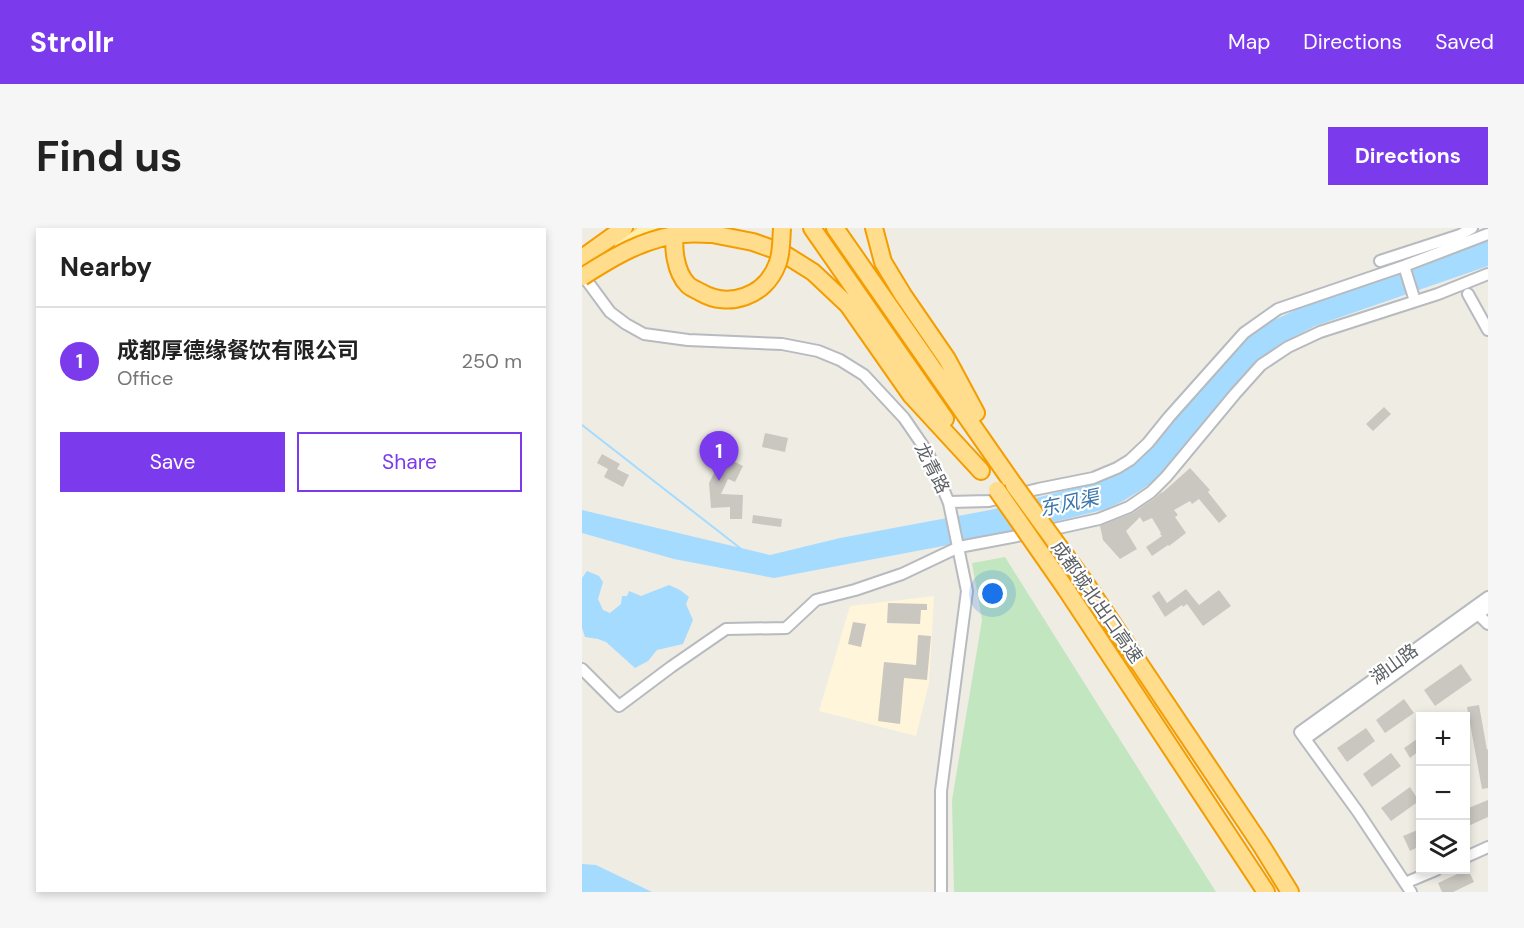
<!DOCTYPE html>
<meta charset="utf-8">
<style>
body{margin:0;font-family:"DM Sans","Noto Sans SC",sans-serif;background:#f6f6f6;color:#222}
.controls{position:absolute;right:18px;bottom:18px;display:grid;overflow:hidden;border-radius:0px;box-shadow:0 3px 9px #0003}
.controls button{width:54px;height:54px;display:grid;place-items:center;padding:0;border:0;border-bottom:2px solid #e0e0e0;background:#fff;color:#222;font:30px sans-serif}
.you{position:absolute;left:411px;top:366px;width:21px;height:21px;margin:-15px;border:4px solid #fff;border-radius:50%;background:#1a73e8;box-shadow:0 0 0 9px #1a73e833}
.badge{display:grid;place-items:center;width:39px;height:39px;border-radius:50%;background:#7c3aed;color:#fff;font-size:20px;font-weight:700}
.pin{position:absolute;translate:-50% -50px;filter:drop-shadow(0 2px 3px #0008)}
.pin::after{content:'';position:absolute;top:32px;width:21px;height:18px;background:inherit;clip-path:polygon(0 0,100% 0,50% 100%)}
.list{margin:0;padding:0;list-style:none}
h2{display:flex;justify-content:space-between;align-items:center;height:78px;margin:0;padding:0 24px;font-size:26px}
h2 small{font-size:20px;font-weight:400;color:#767676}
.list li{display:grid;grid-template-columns:39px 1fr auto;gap:18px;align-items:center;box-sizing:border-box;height:108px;padding:0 24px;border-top:2px solid #e0e0e0}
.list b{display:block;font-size:22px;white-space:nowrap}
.list p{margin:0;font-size:20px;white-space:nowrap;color:#767676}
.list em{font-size:20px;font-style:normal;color:#767676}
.actions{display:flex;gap:12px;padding:18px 24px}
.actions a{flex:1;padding:14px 0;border:2px solid #7c3aed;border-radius:0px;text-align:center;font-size:21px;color:#7c3aed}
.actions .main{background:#7c3aed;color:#fff}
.icon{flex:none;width:33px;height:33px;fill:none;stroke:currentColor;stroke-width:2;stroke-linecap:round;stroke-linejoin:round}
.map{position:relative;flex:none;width:906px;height:664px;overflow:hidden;border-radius:0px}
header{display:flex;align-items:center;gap:36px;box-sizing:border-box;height:84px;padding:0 30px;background:#7c3aed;color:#fff}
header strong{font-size:28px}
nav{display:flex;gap:33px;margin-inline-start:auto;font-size:21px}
.intro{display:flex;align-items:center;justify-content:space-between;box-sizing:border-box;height:144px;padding:0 36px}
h1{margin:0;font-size:42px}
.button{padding:15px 27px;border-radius:0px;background:#7c3aed;color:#fff;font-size:21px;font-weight:700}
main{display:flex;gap:36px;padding:0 36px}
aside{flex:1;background:#fff;border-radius:0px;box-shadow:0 3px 9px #0003}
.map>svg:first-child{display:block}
.commercial{fill:#fff5da}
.green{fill:#c2e7c0}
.water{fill:#a5dbff}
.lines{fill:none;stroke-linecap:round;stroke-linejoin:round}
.stream{stroke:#a5dbff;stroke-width:2}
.building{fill:#cac7c1}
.minor-casing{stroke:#b7babf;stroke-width:14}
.major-casing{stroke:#f5c258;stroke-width:16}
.highway-casing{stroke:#f49d00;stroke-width:20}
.minor{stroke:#fff;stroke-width:10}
.major{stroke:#fea;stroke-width:14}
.highway{stroke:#ffdd8c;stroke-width:16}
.highway-bridge-casing{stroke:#f49d00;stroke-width:20;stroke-linecap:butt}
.highway-bridge{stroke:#ffdd8c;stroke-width:16}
.labels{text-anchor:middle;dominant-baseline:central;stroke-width:4.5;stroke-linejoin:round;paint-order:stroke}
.street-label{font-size:18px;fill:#5c6165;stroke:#fff}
.water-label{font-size:20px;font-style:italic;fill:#3c77ab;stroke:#fff}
</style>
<header>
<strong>Strollr</strong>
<nav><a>Map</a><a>Directions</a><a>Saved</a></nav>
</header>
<div class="intro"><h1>Find us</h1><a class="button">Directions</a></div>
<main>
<aside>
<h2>Nearby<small></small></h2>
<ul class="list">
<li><span class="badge">1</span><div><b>成都厚德缘餐饮有限公司</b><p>Office</p></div><em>250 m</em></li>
</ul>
<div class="actions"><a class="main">Save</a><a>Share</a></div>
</aside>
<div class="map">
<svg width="906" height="664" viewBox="0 0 906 664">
<rect width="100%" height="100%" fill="#efece4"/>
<path class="commercial" d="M352 368 347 455 334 508 237 483 268 378Z"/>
<path class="green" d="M423 329 634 664H372L370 572 400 392 390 335Z"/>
<path class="water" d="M906 11V38L733 98 698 116 677 132 659 151 581 246 562 260 541 273 524 281 419 307 192 350 92 331 0 305V282L188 327 258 310 408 282 527 251 544 241 561 226 649 126 670 106 692 92 718 80 814 47 888 19Z
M5 343 17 348 21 354 16 371 21 382 28 385 39 376 40 368H45L47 363 59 368 87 357 98 362 107 369 104 376 111 392 101 416 75 422 66 433 53 440 24 414 16 411 3 409 0 400V350Z
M0 636 14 637 70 664H0Z"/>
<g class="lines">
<path class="stream" d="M0 197 158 320"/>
</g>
<path class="building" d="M802 179 809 186 791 203 784 196Z
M183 205 206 210 203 224 180 219Z
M20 226 38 236 35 241 47 247 41 259 22 249 26 241 15 235Z
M141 228 161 238 153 254 146 251 139 266 161 267 160 291H148V279L129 280 127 255Z
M608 240 628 262 626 264 645 288 637 295 617 271 610 276 608 273 592 282 596 287 593 289 604 305 587 318 586 317 570 328 564 319 580 308 578 306 579 305 570 290 561 294 558 289 544 303 555 321 538 331 521 312 518 298 551 285 573 270 580 264V265Z
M171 287 200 291 199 299 170 295Z
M604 361 617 377 637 362 649 378 621 398 605 376 601 379 600 377 583 389 570 368 577 363 585 375Z
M306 375 345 376V382H339L338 396 305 395Z
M271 394 284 396 279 419 266 416Z
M336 407 349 408 345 452 322 450 318 496 296 493 302 434 334 437Z
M879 436 890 452 853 478 842 462Z
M822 471 832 485 803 505 794 492Z
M897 477 905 522 906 521V560L900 561 885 479Z
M784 500 793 513 765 534 755 520Z
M838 509V522L828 530 822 520Z
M809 525 819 538 790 559 781 546Z
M828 559 837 573 809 593 799 580Z
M906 572V589L884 599V581Z
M838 601V618L828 623 821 608Z
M886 641 892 654 871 664H860L856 655Z"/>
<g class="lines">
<g class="minor-casing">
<path id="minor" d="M798 33 878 7 890 0
M822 38 833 73
M0 46 28 84 44 96 62 106 106 112 200 116 236 123 258 132 282 147 322 190 346 225 367 275 385 363 359 563V664
M886 66 906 102
M367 274 407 273 456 261 511 250 535 240 548 232 566 215 587 189 662 105 696 81 822 38 906 6
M377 319 472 301 517 291 547 279 569 264 584 249 653 166 679 137 706 119 738 104 856 66 906 46
M896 386 906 396
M0 441 37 478 89 439 144 401 204 400 234 372 273 362 320 346 377 319
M723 511 906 379
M884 629 906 619
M823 655 854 642
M829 664 776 584 718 504 906 369"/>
</g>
<g class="major-casing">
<path id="major" d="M39 20 68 0"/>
</g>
<g class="highway-casing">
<path id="highway" d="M230 0 363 191
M253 0 432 257
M292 0 301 34 321 67 365 131 394 185
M130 6 171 14 199 24 231 44 266 77 329 167 399 243
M0 30 42 0
M504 356 679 617 708 664
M484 361 684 664"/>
</g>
<use href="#minor" class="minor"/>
<use href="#major" class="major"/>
<use href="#highway" class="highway"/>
<g class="highway-bridge-casing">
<path id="highway-bridge" d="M94 0C90 18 93 44 106 57 109 60 115 62 118 64 147 81 183 68 195 37 200 26 199 12 200 0
M0 49C31 29 64 9 102 6 111 5 121 6 130 6
M432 257 504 356
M415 262 484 361"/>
</g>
<use href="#highway-bridge" class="highway-bridge"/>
</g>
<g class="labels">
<g class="street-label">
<text transform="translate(350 240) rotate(63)">龙青路</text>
<text transform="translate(515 374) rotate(55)">成都城北出口高速</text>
<text transform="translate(812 436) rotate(-36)">湖山路</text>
</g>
<g class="water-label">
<text transform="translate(487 275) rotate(-12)">东风渠</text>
</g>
</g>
</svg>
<div class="controls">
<button>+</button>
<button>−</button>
<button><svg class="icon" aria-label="layers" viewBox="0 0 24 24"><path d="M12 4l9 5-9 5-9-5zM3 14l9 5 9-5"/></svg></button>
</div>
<div class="you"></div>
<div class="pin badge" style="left:137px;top:253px">1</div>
</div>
</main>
